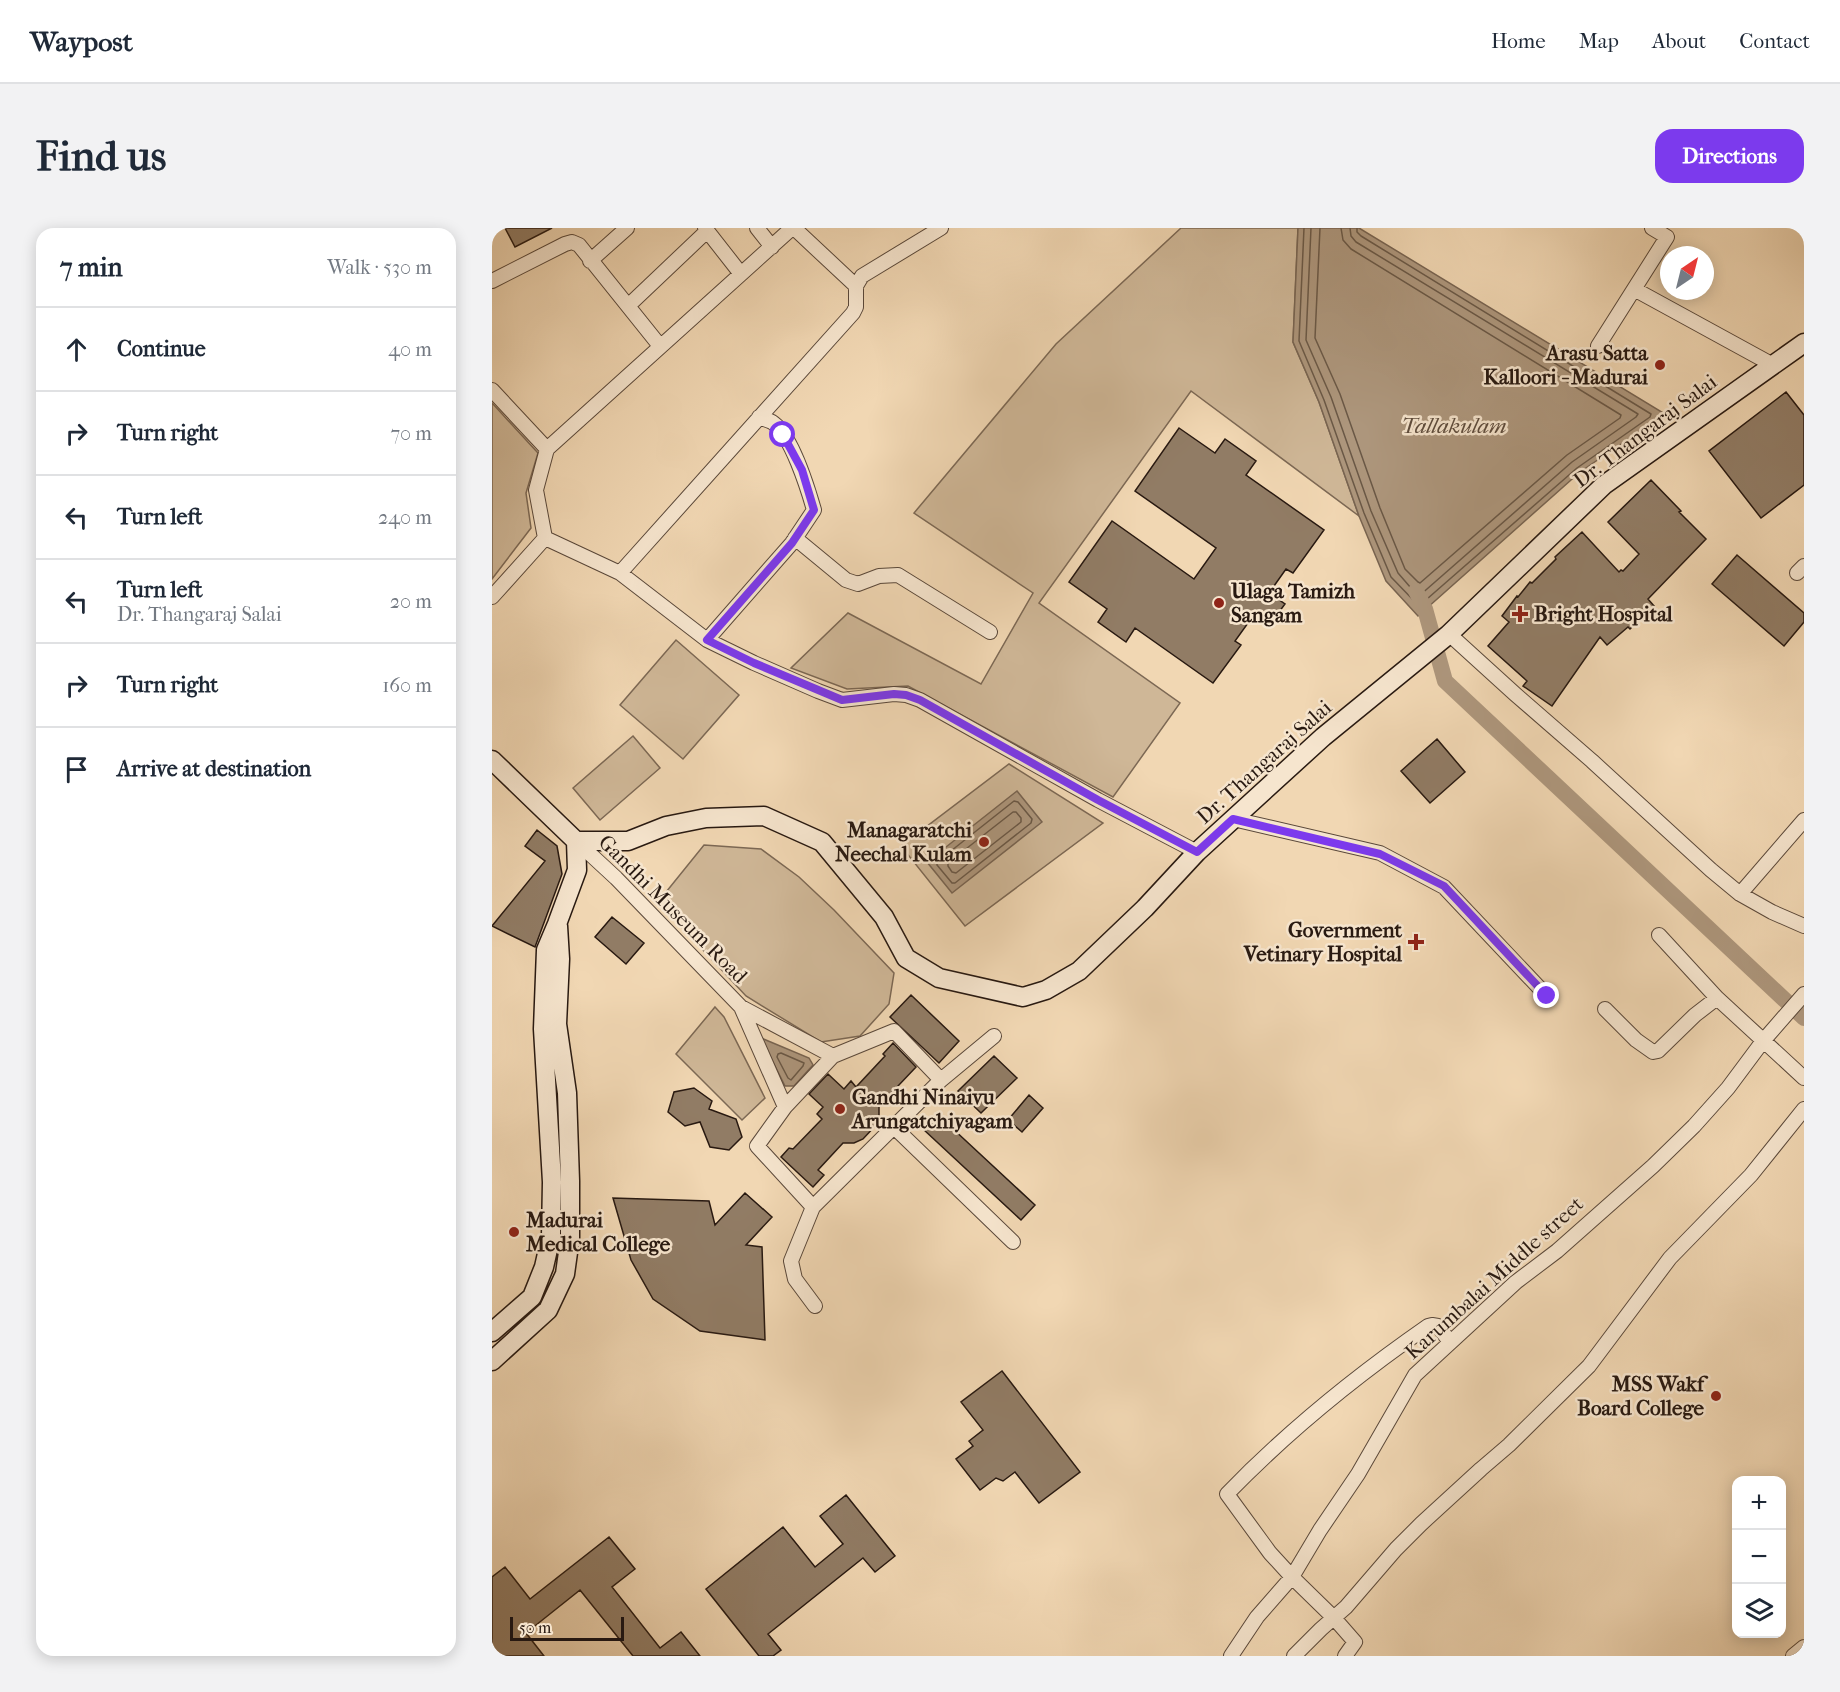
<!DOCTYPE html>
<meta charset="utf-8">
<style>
body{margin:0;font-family:"IM FELL French Canon",serif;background:#f2f2f3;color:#1f2937}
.controls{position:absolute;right:18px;bottom:18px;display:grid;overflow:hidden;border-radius:12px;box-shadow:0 3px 15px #0003}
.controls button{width:54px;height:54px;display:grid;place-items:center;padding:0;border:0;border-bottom:2px solid #e0e1e3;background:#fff;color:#1f2937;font:30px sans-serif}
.compass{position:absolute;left:1168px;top:18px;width:54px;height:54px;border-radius:50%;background:#fff;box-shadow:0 3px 15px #0003;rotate:35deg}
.scale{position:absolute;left:18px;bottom:15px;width:114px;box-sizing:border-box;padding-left:6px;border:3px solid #281911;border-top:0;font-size:16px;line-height:21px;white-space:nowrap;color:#281911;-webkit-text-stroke:4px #f6e5ce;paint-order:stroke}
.stop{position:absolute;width:18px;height:18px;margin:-14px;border:4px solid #7c3aed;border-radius:50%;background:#fff}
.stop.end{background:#7c3aed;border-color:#fff;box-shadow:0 2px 6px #0008}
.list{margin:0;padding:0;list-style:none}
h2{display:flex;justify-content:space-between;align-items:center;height:78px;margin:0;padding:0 24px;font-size:26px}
h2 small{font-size:20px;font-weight:400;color:#747a83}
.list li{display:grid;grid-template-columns:39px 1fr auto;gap:18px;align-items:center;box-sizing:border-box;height:84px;padding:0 24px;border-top:2px solid #e0e1e3}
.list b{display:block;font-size:22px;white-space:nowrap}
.list p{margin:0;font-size:20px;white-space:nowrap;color:#747a83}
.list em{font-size:20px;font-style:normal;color:#747a83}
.icon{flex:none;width:33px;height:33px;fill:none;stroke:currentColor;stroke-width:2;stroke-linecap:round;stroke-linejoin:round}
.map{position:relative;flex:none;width:1312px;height:1428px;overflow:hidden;border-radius:18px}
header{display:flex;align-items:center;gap:36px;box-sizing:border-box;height:84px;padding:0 30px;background:#fff;border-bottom:2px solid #e0e1e3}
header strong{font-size:28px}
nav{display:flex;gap:33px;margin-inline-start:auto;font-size:21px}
.intro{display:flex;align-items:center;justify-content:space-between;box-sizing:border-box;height:144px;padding:0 36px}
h1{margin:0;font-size:42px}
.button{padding:15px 27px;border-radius:18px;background:#7c3aed;color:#fff;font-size:21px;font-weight:700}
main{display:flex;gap:36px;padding:0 36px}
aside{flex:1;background:#fff;border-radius:18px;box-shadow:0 3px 15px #0003}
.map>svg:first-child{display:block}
.green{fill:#cfb797;stroke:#7c6854;stroke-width:1.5}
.water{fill:#ad967c;stroke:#786451;stroke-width:1.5}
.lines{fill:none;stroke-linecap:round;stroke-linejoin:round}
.shore{stroke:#6a5846;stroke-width:1.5}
.canal{stroke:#ad967c;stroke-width:16}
.building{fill:#917c65;stroke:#281911;stroke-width:1.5}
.street-casing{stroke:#5a483a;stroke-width:16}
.secondary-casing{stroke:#281911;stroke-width:21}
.street{stroke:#f6e5ce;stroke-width:14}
.secondary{stroke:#f6e5ce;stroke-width:18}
.route{stroke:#7c3aed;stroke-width:8}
.poi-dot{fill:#8f2418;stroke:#f6e5ce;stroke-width:2}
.labels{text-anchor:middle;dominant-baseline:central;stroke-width:5;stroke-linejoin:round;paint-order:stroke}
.poi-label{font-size:21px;font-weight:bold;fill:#281911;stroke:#f6e5ce;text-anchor:end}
.street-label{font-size:21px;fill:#281911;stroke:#f6e5ce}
.water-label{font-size:22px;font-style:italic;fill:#5d4b3c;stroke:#f6e5ce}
</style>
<header>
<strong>Waypost</strong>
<nav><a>Home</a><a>Map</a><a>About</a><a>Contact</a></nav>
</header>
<div class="intro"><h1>Find us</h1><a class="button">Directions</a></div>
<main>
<aside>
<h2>7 min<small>Walk · 530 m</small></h2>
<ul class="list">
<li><svg class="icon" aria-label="ahead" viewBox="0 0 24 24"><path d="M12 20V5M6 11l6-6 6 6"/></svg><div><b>Continue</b></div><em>40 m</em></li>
<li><svg class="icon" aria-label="right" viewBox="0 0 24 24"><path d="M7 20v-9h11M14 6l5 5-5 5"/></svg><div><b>Turn right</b></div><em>70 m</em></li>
<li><svg class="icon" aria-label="left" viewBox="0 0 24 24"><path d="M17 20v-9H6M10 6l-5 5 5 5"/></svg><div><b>Turn left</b></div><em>240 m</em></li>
<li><svg class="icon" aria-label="left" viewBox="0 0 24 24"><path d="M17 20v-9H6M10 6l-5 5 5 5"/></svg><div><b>Turn left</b><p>Dr. Thangaraj Salai</p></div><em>20 m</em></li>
<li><svg class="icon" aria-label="right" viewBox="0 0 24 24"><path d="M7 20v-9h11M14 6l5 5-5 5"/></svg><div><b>Turn right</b></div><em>160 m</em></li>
<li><svg class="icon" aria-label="arrive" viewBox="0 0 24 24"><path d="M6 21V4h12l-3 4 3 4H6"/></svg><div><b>Arrive at destination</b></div></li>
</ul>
</aside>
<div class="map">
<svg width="1312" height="1428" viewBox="0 0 1312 1428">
<rect width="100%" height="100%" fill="#f1d7b3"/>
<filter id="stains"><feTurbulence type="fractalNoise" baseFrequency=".00333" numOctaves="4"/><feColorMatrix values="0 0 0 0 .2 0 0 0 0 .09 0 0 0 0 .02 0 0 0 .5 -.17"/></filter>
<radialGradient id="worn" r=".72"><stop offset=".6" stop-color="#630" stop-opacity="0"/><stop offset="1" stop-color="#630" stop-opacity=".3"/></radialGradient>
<path class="green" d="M689 0H806L801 114 827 174 867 288 699 163 547 375 688 475 621 569 416 458 355 461 299 440 356 385 489 456 541 365 422 285 564 116Z
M0 175 46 225 34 265 39 300 0 351Z
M184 412 247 467 191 531 128 477Z
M141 508 168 540 108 592 81 560Z
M517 536 611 595 473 698 409 618Z
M212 617 269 621 307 649 342 682 402 745 397 776 368 808 329 814 254 768 166 674Z
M223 779 232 789 273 870 250 892 184 826Z"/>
<path class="water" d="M806 0H867L1173 186 1088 244 926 388 894 353 867 288 827 174 801 114Z
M525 563 550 594 460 665 435 634Z
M269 810 317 830 321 837 302 858H293Z"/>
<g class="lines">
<path class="shore" d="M812 0 807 113 832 172 872 285 899 349 927 378 1085 240 1158 189 1159 186 869 8 865 4V0
M819 0 814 112 839 169 879 283 906 345 925 367 927 368 1080 234 1144 189 1146 186 864 14 859 8 858 0
M828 0 823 110 848 166 888 280 913 341 926 354 928 355 1075 227 1128 190 1129 187 859 21 851 12 849 0
M522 573 526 574 540 591 539 595 463 655H460L445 637V634Z
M521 584H524L529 590V594L464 645 460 644 456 638V635Z
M289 825 312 835 311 838 299 852 296 850 285 829 286 826Z"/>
<path class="canal" d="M924 363 933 381 953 453 1312 790"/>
</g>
<path class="building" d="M13 0H60L23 19Z
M1294 164 1312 187V257L1269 290 1217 223Z
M687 200 723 225 733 211 764 233 754 247 832 302 801 345 794 341 777 365 793 376 776 399 761 388 743 413 749 417 721 455 643 400 634 414 606 394 615 381 577 354 620 293 702 351 724 320 643 263Z
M1159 252 1189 283 1187 284 1214 311 1156 371 1162 378 1138 401 1136 399 1115 417 1108 409 1060 478 1031 458 1035 453 996 418 1017 394 1010 388 1025 368 1026 369 1038 354 1040 355 1064 331 1063 329 1090 304 1127 344 1129 342 1131 343 1147 326 1116 294Z
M1245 327 1312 385V394L1292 418 1220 356Z
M945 511 973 544 938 575 909 543Z
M45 602 65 618 70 646 43 719 0 698 53 633 33 618Z
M120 689 152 715 134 736 103 709Z
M419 767 467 813 447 835 398 789Z
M401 815 424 839 387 878V888L384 897 371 911 362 915H351L326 942 332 947 321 959 289 929 297 920 301 921 330 891 325 886 331 879 317 866 336 846 352 861 359 853 364 859 393 828 391 826Z
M502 828 525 850 489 885 466 863Z
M202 860 220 873 217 881 244 891 250 909 237 922 218 919 208 894 193 898 176 884 182 864Z
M537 867 551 880 530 904 516 892Z
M445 886 543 977 529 992 431 901Z
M253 965 280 989 254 1017 270 1019 273 1112 208 1103 161 1071 139 1032 121 970 217 973 223 997Z
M510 1143 588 1244 547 1275 523 1244 511 1253 504 1250 488 1262 464 1231 481 1218 477 1213 491 1202 469 1174Z
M354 1267 403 1328 383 1344 371 1330 276 1406 289 1422 281 1428H267L214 1361 291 1299 323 1339 351 1316 328 1288Z
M117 1309 143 1341 120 1359 168 1420 189 1404 208 1428H141L88 1362 34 1405 52 1428H0V1349L13 1339 38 1371Z"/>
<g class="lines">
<g class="street-casing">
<path id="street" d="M213 0 249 46
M265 0 280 19
M302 0 364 58
M98 33 135 0
M0 53 73 16 80 14 87 17 168 118
M1142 61 1281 137
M136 78 215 3
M1106 118 1175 9 1160 0
M0 162 55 221
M53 310 44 262 55 221 300 0
M303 310 354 352 366 356 387 348 406 347 498 404
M128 345 215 412 262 435 326 463 350 472 402 466 414 467 428 472 606 572 705 624
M1305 345 1312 338
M0 369 53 310 128 345 361 85 364 79V58L370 48 449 0
M957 406 1023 466 1100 533 1219 642 1248 666 1280 684 1312 698
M215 412 300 315 322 282C316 261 299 206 280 194 276 192 271 191 267 189
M741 591 888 625 952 659 1055 768
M84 613 124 650 249 779
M1248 666 1312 592
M1167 707 1225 770
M1113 781 1144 812 1161 824 1166 823 1203 787 1225 770 1312 850
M449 852 502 808
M293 879 249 779 341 828 402 803 449 852 321 979 265 918 293 879 341 828
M402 899 521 1014
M321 979 299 1033 303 1051 323 1078
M739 1428 765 1389 800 1349 828 1302 866 1246 923 1147 1024 1054 1065 1023 1161 938 1202 898 1236 860 1271 813 1312 766
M802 1428 829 1401 854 1379 904 1321 929 1296 989 1241 1017 1217 1097 1138 1178 1030 1259 947 1312 881
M853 1428 863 1414 842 1390 800 1349 778 1325 735 1266C795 1204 864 1148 936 1098L940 1097 946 1098 958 1114
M1301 1428 1312 1419"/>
</g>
<g class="secondary-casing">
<path id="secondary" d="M0 532 84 613
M84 613H136L174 598 214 590 272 588 330 614 392 689 414 730 447 750 531 769 554 762 587 743 653 680 705 624 831 509 956 407 1112 257 1312 115
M0 1104 40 1069 52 1039 59 1008 60 954 51 801 54 722 65 696 85 642 84 613
M0 1133 56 1082 73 1046 78 1010V953L75 865 65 796 68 731 66 698"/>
</g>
<use href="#street" class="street"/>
<use href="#secondary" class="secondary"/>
</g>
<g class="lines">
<path class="route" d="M291 207 310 242 322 282 300 315 215 412 262 435 350 472 402 466 414 467 428 472 606 572 705 624 741 591 888 626 952 658 1055 768"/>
</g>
<g class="poi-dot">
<circle cx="1168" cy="137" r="6"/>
<circle cx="727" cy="375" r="6"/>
<path d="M1025 377h6v6h6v6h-6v6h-6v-6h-6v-6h6z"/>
<circle cx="492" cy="614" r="6"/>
<path d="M921 705h6v6h6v6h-6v6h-6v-6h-6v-6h6z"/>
<circle cx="348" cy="881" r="6"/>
<circle cx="22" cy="1004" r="6"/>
<circle cx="1224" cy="1168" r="6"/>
</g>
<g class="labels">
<g class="poi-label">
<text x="1156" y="125">Arasu Satta<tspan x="1156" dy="24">Kalloori - Madurai</tspan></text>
<text x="739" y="363" text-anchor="start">Ulaga Tamizh<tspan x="739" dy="24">Sangam</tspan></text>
<text x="1042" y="386" text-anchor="start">Bright Hospital</text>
<text x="480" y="602">Managaratchi<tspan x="480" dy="24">Neechal Kulam</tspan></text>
<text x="910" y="702">Government<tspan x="910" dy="24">Vetinary Hospital</tspan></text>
<text x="360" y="869" text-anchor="start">Gandhi Ninaivu<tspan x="360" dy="24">Arungatchiyagam</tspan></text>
<text x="34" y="992" text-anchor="start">Madurai<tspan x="34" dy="24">Medical College</tspan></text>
<text x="1212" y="1156">MSS Wakf<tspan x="1212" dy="24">Board College</tspan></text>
</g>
<g class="street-label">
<text transform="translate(1153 203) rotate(-37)">Dr. Thangaraj Salai</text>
<text transform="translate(772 534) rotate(-42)">Dr. Thangaraj Salai</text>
<text transform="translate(181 681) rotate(45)">Gandhi Museum Road</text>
<text transform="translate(1002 1050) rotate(-42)">Karumbalai Middle street</text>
</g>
<g class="water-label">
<text x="962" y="198">Tallakulam</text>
</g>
</g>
<rect width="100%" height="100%" filter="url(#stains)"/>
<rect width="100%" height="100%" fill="url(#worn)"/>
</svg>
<div class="controls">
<button>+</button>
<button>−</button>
<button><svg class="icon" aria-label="layers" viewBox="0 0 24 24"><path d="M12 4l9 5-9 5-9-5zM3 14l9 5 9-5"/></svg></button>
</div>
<svg class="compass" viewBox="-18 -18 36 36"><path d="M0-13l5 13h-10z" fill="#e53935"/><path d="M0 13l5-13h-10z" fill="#747a83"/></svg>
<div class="scale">50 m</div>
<div class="stop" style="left:291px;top:207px"></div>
<div class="stop end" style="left:1055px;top:768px"></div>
</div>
</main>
